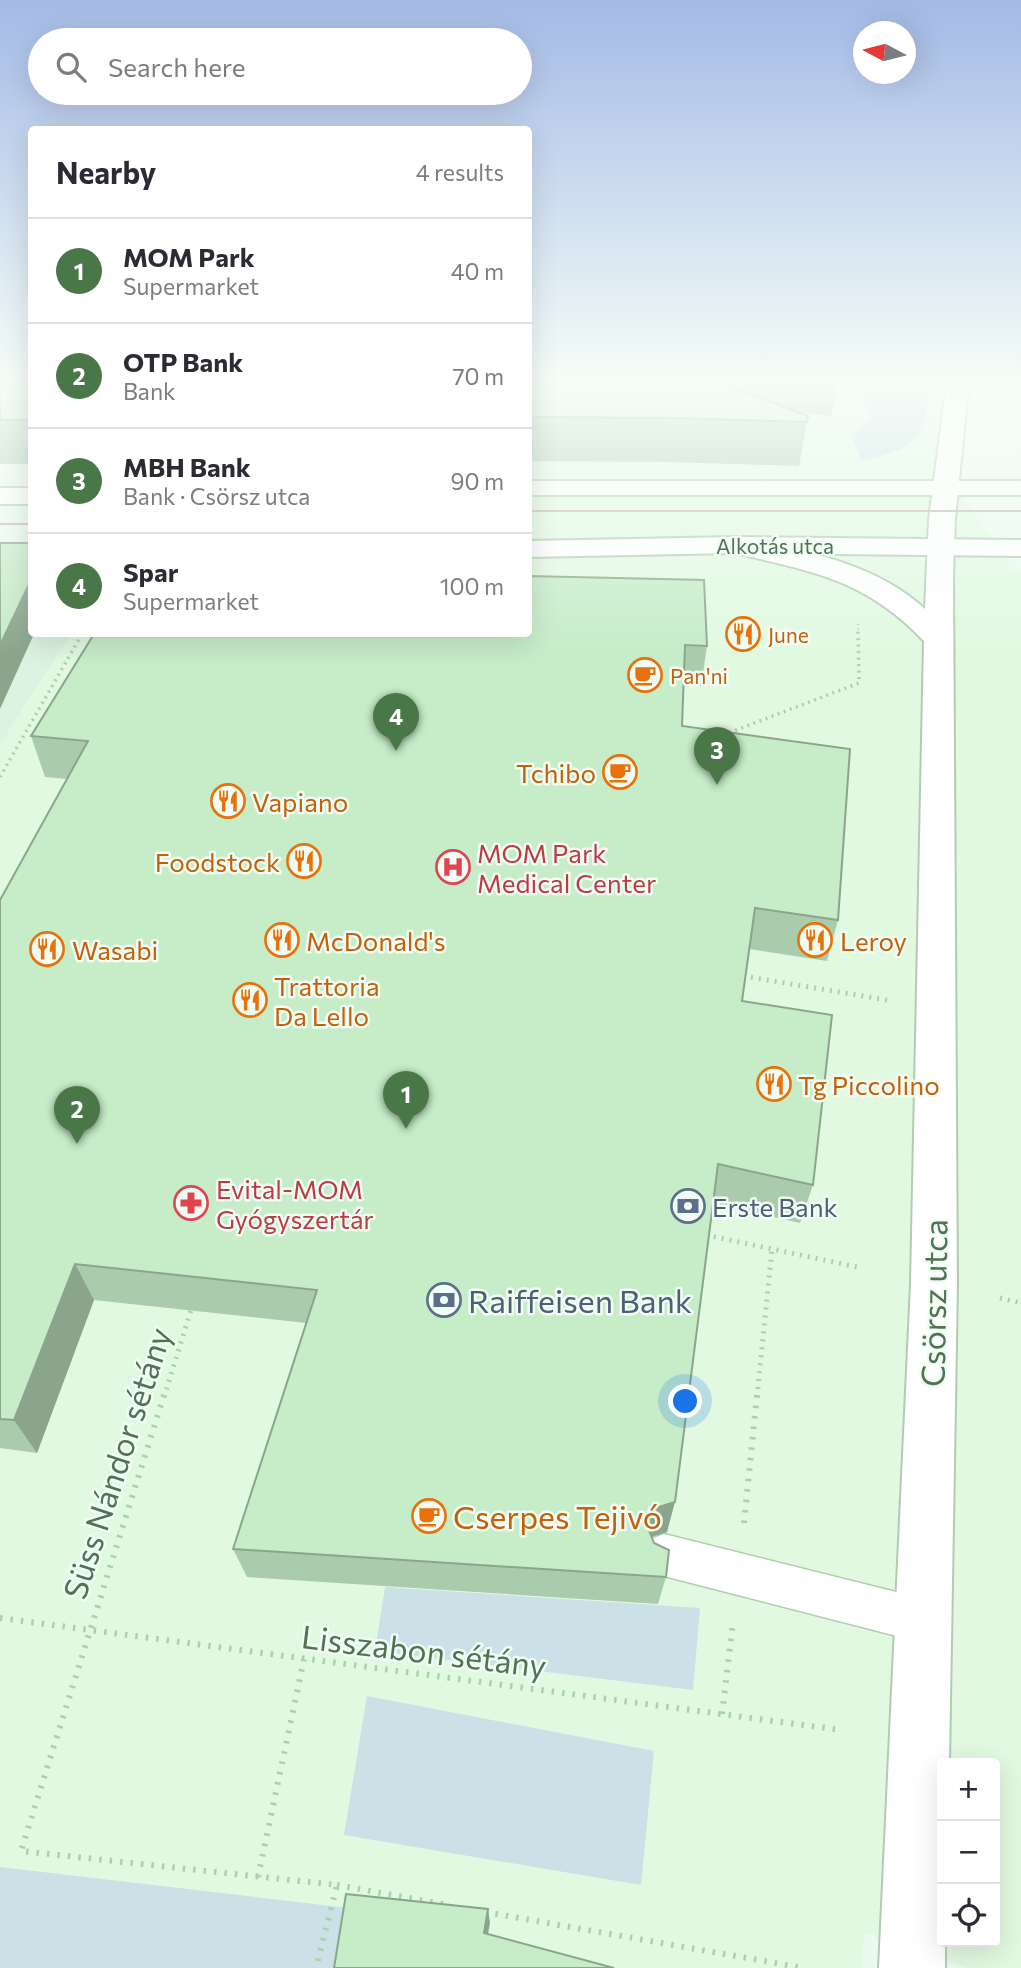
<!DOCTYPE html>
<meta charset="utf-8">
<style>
body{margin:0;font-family:Commissioner,sans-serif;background:#f2f2f3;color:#2b2b33}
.controls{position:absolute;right:21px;bottom:21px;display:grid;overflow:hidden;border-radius:7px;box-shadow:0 7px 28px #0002}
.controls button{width:63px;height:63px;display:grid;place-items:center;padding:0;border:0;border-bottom:2px solid #e1e1e2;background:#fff;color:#2b2b33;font:35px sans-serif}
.compass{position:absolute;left:853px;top:21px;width:63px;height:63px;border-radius:50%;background:#fff;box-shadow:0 7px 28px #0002;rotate:277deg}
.you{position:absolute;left:686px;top:1402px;width:24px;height:24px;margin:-18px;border:5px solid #fff;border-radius:50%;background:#1a73e8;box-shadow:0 0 0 10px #1a73e833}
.badge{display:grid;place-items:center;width:46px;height:46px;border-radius:50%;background:#4a7747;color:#fff;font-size:23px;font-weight:700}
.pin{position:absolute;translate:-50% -58px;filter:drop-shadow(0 2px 4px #0008)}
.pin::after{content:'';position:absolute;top:37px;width:24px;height:21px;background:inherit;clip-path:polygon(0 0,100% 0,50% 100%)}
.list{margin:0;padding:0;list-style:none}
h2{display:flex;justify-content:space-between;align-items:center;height:91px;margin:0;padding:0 28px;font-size:30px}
h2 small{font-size:23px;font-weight:400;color:#7c7c81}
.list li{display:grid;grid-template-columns:46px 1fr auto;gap:21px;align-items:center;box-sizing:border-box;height:105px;padding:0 28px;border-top:2px solid #e1e1e2}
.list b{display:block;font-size:26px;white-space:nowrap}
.list p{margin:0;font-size:23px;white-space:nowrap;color:#7c7c81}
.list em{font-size:23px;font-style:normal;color:#7c7c81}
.icon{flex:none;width:38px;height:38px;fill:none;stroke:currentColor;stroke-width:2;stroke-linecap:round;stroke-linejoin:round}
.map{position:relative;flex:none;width:1021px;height:1968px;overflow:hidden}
.search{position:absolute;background:#fff;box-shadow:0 7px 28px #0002;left:28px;top:28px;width:504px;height:77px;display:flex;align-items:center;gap:18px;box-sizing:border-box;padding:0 24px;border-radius:38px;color:#7c7c81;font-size:26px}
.panel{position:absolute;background:#fff;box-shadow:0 7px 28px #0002;left:28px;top:126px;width:504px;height:511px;border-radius:7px}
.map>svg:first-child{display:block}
.residential{fill:#ddf3e2}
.commercial{fill:#e2f9e1;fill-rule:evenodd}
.green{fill:#cbe0e7}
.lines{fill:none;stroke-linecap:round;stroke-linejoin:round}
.service-casing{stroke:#b2ccb4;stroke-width:3}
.minor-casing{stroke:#b2ccb4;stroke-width:4}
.secondary-casing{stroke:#aeccb0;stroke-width:4}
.path-far3{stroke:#a9d2aa;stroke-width:2.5;stroke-dasharray:1 3.5;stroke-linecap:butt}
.path-far2{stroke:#a9d2aa;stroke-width:3.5;stroke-dasharray:2 4.5;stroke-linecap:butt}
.path-far1{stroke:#a9d2aa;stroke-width:5;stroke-dasharray:2 6;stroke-linecap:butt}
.path{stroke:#a9d2aa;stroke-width:6;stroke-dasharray:2.5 8;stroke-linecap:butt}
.service{fill:#fff;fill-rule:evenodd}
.minor{fill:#fff;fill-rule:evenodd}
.secondary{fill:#fff;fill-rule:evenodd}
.tram{stroke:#c4afaa;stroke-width:2}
.wall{fill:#aacbac}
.shaded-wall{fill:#8ba58c}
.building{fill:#c6ecc8;stroke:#8ba58c;stroke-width:2}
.labels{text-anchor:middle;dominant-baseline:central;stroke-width:5;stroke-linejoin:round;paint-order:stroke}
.far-street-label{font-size:21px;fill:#517351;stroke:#f1fdf4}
.far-food-label{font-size:21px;fill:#c56008;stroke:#f1fdf4;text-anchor:start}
.food-label{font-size:26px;fill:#c56008;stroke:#f1fdf4;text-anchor:start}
.health-label{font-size:26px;fill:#be3a42;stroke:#f1fdf4;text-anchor:start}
.service-label{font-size:26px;fill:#4e5e75;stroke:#f1fdf4;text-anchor:start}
.near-service-label{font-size:32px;fill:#4e5e75;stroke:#f1fdf4;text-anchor:start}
.near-street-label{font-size:32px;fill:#517351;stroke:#f1fdf4}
.near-food-label{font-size:32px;fill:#c56008;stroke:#f1fdf4;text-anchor:start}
</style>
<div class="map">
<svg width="1021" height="1968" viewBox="0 0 1021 1968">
<rect width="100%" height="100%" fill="#ebfaef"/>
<path class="residential" d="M0 558 32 634H71L0 745Z"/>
<path class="commercial" d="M529 380H949L937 457 1012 570 1021 571V1968H967L864 1933 862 1968H0V745L71 634H528ZM942 1763H995V1942H942Z"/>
<path class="green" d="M874 380H930C923 439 923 446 862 461L851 436 872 419 860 391Z
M385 1587 700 1608 693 1690 375 1651Z
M367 1696 654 1751 641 1885 344 1835Z
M0 1867 357 1909 348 1968H0Z"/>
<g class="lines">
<g class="service-casing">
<path id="service" d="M664 1534 924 1599 939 1606 946 1621 939 1636 924 1643 664 1576 649 1570 643 1555 649 1540Z"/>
</g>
<g class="minor-casing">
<path id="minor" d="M947 380H969L955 519 953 575 957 1284 949 1763H942V1942H945V1968H879L911 1284 924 641C862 576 808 571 726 551L722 545 726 539 735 537C801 550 874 562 925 609L929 519Z"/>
</g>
<g class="secondary-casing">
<path id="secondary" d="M528 481H1021V495H528Z
M0 488H32V504H0Z
M735 537 1021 540V556L735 553 528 557V541Z"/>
</g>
<path class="path-far3" d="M858 624V632"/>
<path class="path-far2" d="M723 735 859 683 858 630
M0 777 82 634"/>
<path class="path-far1" d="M743 976 887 1000
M706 1235 862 1268
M1000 1298 1021 1303
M164 1397 191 1310
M757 1397 772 1249"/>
<path class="path" d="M164 1395 21 1851 337 1885 316 1968
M744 1523 757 1395
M0 1618 841 1730
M722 1714 733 1622
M258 1877 304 1659
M337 1885 448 1905
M485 1912 804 1968"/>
<use href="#service" class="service"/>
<use href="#minor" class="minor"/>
<use href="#secondary" class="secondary"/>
<path class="tram" d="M528 511H1021
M0 524H32"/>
</g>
<path class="wall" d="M0 380H32V464H0Z
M528 380H838L831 416 800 413 808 416 799 466 668 462 528 461Z
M528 634 707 646 701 686 684 685 682 726 838 920 827 961 749 949 742 1001 813 1185 800 1223 713 1203 667 1532 651 1537 666 1577 658 1604 247 1577 233 1549 306 1323 94 1300 37 1453 0 1448V900L67 779 45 777 31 736Z"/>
<path class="shaded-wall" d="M32 578V634H34L0 709V645Z
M75 1264 94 1300 37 1453 14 1420Z
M675 1502 667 1532 648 1538 647 1525 655 1508Z
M488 1909 490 1923 486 1945 484 1933Z"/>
<path class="building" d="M0 380H32V420H0Z
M528 380H711L808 416 807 422 673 418 528 417Z
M0 543H32V578L0 645Z
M528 576 704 580 707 646 685 645 682 726 850 749 838 920 755 908 742 1001 832 1015 813 1185 718 1164 675 1502 655 1508 647 1525 654 1543 669 1550 666 1577 233 1549 317 1290 75 1264 14 1420 0 1419V900L88 741 31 736 94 634H528Z
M346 1894 488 1909 484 1933 614 1968H334Z"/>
<linearGradient id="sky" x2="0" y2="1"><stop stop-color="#a3bae6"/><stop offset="0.58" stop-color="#f6fdf8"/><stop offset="1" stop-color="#f6fdf8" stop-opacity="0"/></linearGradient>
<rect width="1021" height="655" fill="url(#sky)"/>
<defs>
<g id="restaurant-ring" transform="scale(1.75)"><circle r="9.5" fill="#f1fdf4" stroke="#e8710a" stroke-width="1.5"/><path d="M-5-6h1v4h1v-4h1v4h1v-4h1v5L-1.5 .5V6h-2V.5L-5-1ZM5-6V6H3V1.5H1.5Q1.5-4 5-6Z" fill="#e8710a"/></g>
<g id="cafe-ring" transform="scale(1.75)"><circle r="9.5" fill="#f1fdf4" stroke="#e8710a" stroke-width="1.5"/><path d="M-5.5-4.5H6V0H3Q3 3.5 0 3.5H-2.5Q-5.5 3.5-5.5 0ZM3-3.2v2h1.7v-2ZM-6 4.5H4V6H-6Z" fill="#e8710a"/></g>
<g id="hospital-ring" transform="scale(1.75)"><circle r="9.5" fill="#f1fdf4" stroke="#e0444e" stroke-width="1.5"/><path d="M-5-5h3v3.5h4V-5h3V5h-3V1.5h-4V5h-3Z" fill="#e0444e"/></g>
<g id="pharmacy-ring" transform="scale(1.75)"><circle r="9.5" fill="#f1fdf4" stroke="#e0444e" stroke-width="1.5"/><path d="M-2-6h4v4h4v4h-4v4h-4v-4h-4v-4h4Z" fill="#e0444e"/></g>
<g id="bank-ring" transform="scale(1.75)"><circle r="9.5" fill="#f1fdf4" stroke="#5c6f8a" stroke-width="1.5"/><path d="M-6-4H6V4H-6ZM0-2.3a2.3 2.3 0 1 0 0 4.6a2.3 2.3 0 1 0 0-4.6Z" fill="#5c6f8a"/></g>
</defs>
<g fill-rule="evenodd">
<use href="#restaurant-ring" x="743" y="634"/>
<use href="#cafe-ring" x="645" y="675"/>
<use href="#cafe-ring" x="620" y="772"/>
<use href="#restaurant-ring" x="228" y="801"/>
<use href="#restaurant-ring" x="304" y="861"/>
<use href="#hospital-ring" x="453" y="867"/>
<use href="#restaurant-ring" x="282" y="940"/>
<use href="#restaurant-ring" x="815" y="940"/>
<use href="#restaurant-ring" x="47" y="949"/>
<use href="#restaurant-ring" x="250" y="1000"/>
<use href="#restaurant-ring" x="774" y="1084"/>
<use href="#pharmacy-ring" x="191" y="1203"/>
<use href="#bank-ring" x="688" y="1206"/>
<use href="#bank-ring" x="444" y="1300"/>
<use href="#cafe-ring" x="429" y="1516"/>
</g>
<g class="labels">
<g class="far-street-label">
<text x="775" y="545">Alkotás utca</text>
</g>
<g class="far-food-label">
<text x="768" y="634">June</text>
<text x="670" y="675">Pan'ni</text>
</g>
<g class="food-label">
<text x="596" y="772" text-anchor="end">Tchibo</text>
<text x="252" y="801">Vapiano</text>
<text x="280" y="861" text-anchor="end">Foodstock</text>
<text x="306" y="940">McDonald's</text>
<text x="840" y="940">Leroy</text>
<text x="72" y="949">Wasabi</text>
<text x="274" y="985">Trattoria<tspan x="274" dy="30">Da Lello</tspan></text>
<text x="798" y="1084">Tg Piccolino</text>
</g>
<g class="health-label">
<text x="477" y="852">MOM Park<tspan x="477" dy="30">Medical Center</tspan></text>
<text x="216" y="1188">Evital-MOM<tspan x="216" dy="30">Gyógyszertár</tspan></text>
</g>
<g class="service-label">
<text x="712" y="1206">Erste Bank</text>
</g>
<g class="near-service-label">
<text x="468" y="1300">Raiffeisen Bank</text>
</g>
<g class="near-street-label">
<text transform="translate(933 1303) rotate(-89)">Csörsz utca</text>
<text transform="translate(116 1463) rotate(-72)">Süss Nándor sétány</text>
<text transform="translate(424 1650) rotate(7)">Lisszabon sétány</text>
</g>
<g class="near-food-label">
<text x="453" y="1516">Cserpes Tejivó</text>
</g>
</g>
</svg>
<div class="controls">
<button>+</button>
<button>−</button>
<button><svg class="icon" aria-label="locate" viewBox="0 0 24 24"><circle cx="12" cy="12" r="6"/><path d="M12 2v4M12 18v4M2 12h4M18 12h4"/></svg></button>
</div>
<svg class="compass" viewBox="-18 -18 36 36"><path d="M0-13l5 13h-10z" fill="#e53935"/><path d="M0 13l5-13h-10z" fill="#7c7c81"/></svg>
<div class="you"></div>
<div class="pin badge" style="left:406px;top:1129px">1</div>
<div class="pin badge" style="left:77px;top:1144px">2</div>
<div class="pin badge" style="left:717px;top:785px">3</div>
<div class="pin badge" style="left:396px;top:751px">4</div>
<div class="search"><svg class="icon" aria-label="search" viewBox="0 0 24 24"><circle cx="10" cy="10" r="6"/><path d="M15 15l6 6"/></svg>Search here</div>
<section class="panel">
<h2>Nearby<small>4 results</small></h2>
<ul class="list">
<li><span class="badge">1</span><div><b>MOM Park</b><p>Supermarket</p></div><em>40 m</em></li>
<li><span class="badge">2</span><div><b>OTP Bank</b><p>Bank</p></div><em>70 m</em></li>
<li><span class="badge">3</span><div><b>MBH Bank</b><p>Bank · Csörsz utca</p></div><em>90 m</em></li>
<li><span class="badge">4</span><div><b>Spar</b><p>Supermarket</p></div><em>100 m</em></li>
</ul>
</section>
</div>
